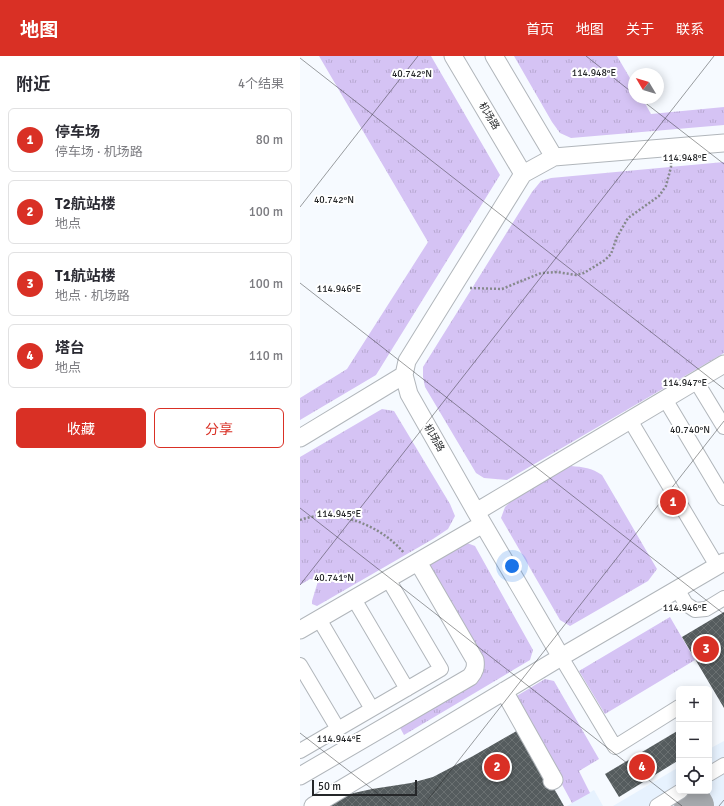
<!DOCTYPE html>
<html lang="zh">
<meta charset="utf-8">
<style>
body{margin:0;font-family:Signika,"Noto Sans SC",sans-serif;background:#f2f2f3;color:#2b2b33}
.controls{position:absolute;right:12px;bottom:12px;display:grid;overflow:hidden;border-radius:6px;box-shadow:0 2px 10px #0003}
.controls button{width:36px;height:36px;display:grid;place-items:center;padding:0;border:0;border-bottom:1px solid #e1e1e2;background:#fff;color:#2b2b33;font:20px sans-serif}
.compass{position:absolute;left:328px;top:12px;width:36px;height:36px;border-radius:50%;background:#fff;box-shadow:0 2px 10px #0003;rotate:308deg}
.scale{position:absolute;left:12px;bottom:10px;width:105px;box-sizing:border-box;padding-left:4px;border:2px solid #252729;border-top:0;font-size:11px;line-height:14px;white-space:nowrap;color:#252729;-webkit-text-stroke:3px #fff;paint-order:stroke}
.you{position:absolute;left:212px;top:510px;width:14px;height:14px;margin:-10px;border:3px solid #fff;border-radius:50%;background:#1a73e8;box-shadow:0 0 0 6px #1a73e833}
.badge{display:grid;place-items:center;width:26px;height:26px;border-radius:50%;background:#d93025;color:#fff;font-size:13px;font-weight:700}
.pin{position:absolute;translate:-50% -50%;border:2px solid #fff;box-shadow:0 1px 4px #0006}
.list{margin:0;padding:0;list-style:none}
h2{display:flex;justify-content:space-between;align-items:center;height:52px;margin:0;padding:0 16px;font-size:17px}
h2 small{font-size:13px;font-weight:400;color:#7c7c81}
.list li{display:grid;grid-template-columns:26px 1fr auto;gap:12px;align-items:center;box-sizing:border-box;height:64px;margin:0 8px 8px;padding:0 8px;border:1px solid #e1e1e2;border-radius:6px}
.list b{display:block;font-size:15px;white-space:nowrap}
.list p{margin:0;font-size:13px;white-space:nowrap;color:#7c7c81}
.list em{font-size:13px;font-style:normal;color:#7c7c81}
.actions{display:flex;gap:8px;padding:12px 16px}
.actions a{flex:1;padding:9px 0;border:1px solid #d93025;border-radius:6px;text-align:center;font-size:14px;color:#d93025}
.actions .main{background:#d93025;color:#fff}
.icon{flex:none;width:22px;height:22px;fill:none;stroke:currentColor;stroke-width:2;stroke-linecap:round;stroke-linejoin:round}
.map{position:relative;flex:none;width:424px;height:750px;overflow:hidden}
header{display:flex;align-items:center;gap:24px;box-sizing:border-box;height:56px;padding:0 20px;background:#d93025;color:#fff}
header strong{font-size:19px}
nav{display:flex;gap:22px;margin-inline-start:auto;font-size:14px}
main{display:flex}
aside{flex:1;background:#fff}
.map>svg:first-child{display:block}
.built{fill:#e7f2fe}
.grass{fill:url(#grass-tufts)}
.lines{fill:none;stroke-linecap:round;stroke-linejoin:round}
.taxiway{stroke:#a6a9ad;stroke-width:38}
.building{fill:url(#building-cross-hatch)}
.minor-casing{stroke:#b1b6bb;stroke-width:16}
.tertiary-casing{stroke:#b1b6bb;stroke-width:19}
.path{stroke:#86898c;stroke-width:2.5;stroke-dasharray:2 2;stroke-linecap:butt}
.minor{stroke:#fff;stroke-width:14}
.tertiary{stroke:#fff;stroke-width:17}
.ticks{fill:none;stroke:#252729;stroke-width:1;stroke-opacity:0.45}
.labels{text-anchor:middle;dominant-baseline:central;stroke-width:4;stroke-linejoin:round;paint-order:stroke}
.street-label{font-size:10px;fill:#252729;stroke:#fff}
.ticks-label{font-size:10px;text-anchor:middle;fill:#252729;stroke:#fff;stroke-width:4;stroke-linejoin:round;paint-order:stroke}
</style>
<header>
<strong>地图</strong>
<nav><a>首页</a><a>地图</a><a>关于</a><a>联系</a></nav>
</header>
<main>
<aside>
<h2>附近<small>4个结果</small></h2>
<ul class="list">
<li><span class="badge">1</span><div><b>停车场</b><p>停车场 · 机场路</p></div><em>80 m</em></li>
<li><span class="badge">2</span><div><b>T2航站楼</b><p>地点</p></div><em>100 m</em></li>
<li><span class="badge">3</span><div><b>T1航站楼</b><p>地点 · 机场路</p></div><em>100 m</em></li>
<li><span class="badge">4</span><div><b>塔台</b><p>地点</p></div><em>110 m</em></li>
</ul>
<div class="actions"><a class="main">收藏</a><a>分享</a></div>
</aside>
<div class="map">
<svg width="424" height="750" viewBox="0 0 424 750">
<defs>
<pattern id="grass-tufts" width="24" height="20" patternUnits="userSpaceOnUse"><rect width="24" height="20" fill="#d5c3f4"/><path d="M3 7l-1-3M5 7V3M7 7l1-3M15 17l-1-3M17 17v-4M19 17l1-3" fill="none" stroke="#b7a8d1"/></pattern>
<pattern id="building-cross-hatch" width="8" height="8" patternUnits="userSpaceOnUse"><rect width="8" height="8" fill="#555c5e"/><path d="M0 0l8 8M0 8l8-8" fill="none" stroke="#6a7071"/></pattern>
</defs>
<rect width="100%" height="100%" fill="#f6faff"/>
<path class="built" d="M424 685V750H313L379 711V735H409V693Z
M294 734 303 750H267Z"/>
<path class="grass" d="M19 0H131L200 119 76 319 0 364V342L47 313 128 186Z
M214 0H317L334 29V42H342L351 58 424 51V69L271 82 260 77 252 66Z
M424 106V297L207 424 184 422 176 417 125 331 123 321V311L232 136 241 125 251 122Z
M82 353 94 355 150 448 155 460 148 473 133 483 17 550 12 548V545L18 525 10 523 0 529V401Z
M271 410C283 411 292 412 302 419L357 513 348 525 270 570 260 564 201 462 205 451 213 443Z
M167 487 175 490 233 594 230 604 104 679 98 668 179 618 129 512 132 504Z
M370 561 395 604 305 658 279 615Z
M245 623 254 625 299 703 279 715 290 737 272 747 215 641Z"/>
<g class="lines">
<path class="taxiway" d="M393 747 395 750"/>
</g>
<path class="building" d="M424 556V652L382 581Z
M220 673 264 750H23L49 738 72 733 111 727 133 721 173 700Z
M379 674V704L319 741 305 718Z"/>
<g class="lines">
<g class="minor-casing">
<path id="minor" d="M396 325 424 371
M365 343 424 442
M330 364 417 510
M377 533 386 548 395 554 406 553 424 542
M54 543 107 633
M19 563 72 653
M261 601 315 691 379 651
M0 609 38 673
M0 695 141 613 88 523
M409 718 424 709
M357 750 381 735"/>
</g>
<g class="tertiary-casing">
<path id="tertiary" d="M153 0 223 118 107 305 104 319 109 338 176 456 261 601 424 506
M194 0 254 101 424 87
M223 118 254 101
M0 382 104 319
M176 456 424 308
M0 574 183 468
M204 635 254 724 252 725
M0 720 170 621C175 615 176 611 175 604L118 506
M13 750 261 601"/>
</g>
<path class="path" d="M170 232 202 233 241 217 257 216 276 219 284 217 305 204 311 198 317 181 328 162 359 140 366 130 371 111V105
M0 464C35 451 81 469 104 497"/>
<use href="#minor" class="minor"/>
<use href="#tertiary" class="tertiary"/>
</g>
<path class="ticks" d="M286 0 334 38M0 2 424 333M339 42 424 108M0 151 118 0M0 227 424 558M0 452 382 750M0 529 414 0M0 677 94 750M123 750 424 365M419 750 424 744"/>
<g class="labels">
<g class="street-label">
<text transform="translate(189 60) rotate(59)">机场路</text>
<text transform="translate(134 382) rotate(60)">机场路</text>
</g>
</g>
<g class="ticks-label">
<text x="294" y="20">114.948°E</text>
<text x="112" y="21">40.742°N</text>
<text x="385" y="105">114.948°E</text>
<text x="34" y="147">40.742°N</text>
<text x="39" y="236">114.946°E</text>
<text x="385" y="330">114.947°E</text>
<text x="390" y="377">40.740°N</text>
<text x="39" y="461">114.945°E</text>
<text x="34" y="525">40.741°N</text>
<text x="385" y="555">114.946°E</text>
<text x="39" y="686">114.944°E</text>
</g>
</svg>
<div class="controls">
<button>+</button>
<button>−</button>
<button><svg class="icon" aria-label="locate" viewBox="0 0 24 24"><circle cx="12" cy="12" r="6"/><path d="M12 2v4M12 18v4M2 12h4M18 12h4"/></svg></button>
</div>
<svg class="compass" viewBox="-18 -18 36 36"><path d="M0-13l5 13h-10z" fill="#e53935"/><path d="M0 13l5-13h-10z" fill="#7c7c81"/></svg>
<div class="scale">50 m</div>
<div class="you"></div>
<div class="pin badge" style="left:373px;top:446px">1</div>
<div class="pin badge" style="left:197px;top:711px">2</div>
<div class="pin badge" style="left:406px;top:593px">3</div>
<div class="pin badge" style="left:342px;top:711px">4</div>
</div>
</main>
